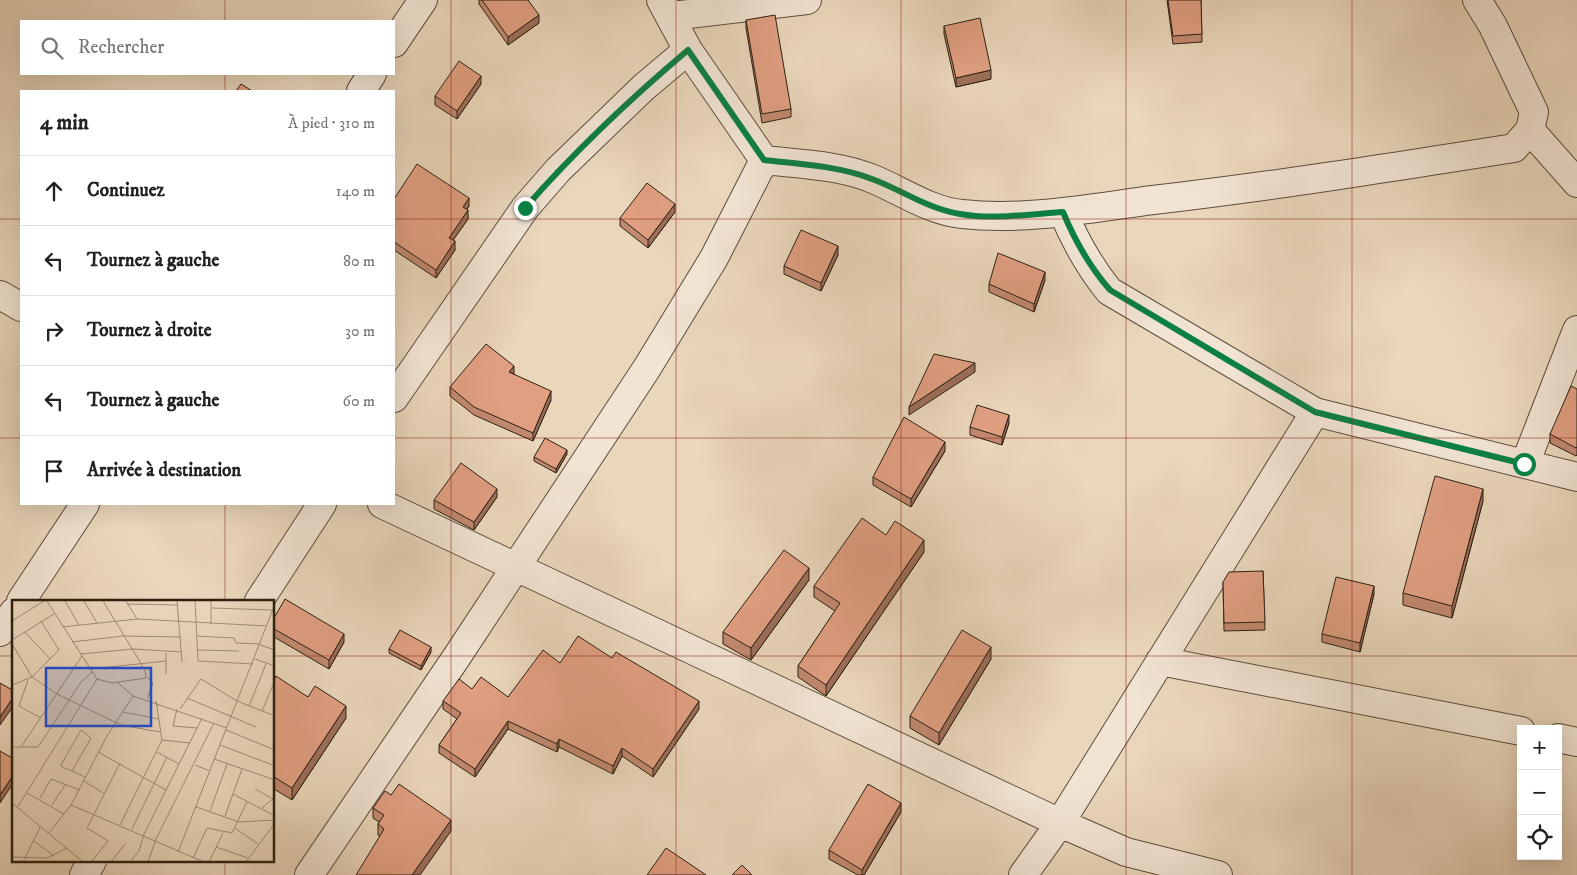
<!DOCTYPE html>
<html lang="fr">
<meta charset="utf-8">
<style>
body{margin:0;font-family:"IM FELL DW Pica",serif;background:#f6f6f6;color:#222}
.controls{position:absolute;right:15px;bottom:15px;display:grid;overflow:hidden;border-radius:0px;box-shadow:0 5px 20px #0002}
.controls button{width:45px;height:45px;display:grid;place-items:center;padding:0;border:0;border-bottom:1px solid #e0e0e0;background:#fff;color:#222;font:25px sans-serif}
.stop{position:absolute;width:15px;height:15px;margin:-11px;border:4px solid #0b8043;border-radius:50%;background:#fff}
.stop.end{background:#0b8043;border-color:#fff;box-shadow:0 1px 5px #0008}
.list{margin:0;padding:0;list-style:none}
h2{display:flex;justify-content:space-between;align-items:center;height:65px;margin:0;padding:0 20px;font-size:21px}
h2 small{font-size:16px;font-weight:400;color:#767676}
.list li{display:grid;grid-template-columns:32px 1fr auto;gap:15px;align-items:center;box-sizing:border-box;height:70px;padding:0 20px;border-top:1px solid #e0e0e0}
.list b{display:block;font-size:19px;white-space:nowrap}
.list em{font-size:16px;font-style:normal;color:#767676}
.icon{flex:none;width:28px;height:28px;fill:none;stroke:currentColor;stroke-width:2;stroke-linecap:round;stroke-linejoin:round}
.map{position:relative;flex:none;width:1577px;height:875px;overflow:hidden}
.search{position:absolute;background:#fff;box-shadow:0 5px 20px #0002;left:20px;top:20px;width:375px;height:55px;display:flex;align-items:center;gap:12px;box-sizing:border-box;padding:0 18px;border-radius:0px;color:#767676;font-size:19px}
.panel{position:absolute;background:#fff;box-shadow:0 5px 20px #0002;left:20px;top:90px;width:375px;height:415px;border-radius:0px}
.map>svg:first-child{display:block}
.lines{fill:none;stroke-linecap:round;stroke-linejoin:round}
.street-casing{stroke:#5c4e3d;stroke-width:30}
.street{stroke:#f1e4d3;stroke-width:28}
.wall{fill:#c1896f;stroke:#2c2013}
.shaded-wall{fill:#9d6f5a;stroke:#2c2013}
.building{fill:#e09f81;stroke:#2c2013}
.route{stroke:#0b8043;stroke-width:6}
.grid{fill:none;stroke:#8f2418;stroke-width:1;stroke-opacity:0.55}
.inset-road{fill:none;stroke:#9e8d78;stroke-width:1}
.view{fill:#1d4ed8;fill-opacity:0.15;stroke:#1d4ed8;stroke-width:2.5}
.inset-edge{fill:none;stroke:#2c2013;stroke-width:2.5}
</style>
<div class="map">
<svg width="1577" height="875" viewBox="0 0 1577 875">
<rect width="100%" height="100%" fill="#ead6bb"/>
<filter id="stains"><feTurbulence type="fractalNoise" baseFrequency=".004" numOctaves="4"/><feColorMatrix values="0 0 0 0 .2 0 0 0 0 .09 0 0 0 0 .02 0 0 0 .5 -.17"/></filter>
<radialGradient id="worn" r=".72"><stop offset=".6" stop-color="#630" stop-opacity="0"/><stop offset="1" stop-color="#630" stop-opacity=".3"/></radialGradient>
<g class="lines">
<g class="street-casing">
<path id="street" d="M661 0 688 50 764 160C799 164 840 165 873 179 902 191 930 211 962 214 1025 221 1091 208 1153 200 1274 186 1394 167 1514 148L1530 130 1534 112 1493 26 1477 0
M672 16 807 0
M394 43 423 0
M361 91 372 74
M1530 130 1577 183
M1063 212C1075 241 1089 266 1109 291L1315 412 1577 477
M0 295 21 307
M394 398 525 208 558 170 644 87 688 50
M1525 464 1577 330
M382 504 1060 823 1126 852 1218 875
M21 601 85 504
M259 601 322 504
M0 632 14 612
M1160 661 1521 731
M1558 738 1577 742
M84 875 92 861
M309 875 458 655 647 368 714 258 764 160
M1023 875 1060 823 1315 412"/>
</g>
<use href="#street" class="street"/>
</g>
<path class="wall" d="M479 0H528L539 23 508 45 479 4Z
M1167 0H1201L1202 42 1173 44Z
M746 20 791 109V117L762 123 746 28Z
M944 26 991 79 956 87 944 34Z
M481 84 457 119 435 105V96Z
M394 199 469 206 467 209 468 219 453 240 455 250 436 278 394 250Z
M675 212 648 248 620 226V218Z
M838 255 821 291 784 274V266Z
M1045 280 1034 312 989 292V284Z
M513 375 551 400 533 441 474 415 450 396V387Z
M1577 389V455L1576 456 1550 443V434Z
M1009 423 1002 445 970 435V427Z
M945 451 911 507 873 485V477Z
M567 454 556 473 534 461V457Z
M497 497 474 530 434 509V500Z
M1483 501 1452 618 1403 605V593Z
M924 552 826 696 798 677V666L835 611 814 597V586Z
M1263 571 1265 630 1224 631 1223 582Z
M809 580 751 660 723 644V632Z
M1374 594 1360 652 1322 642V634Z
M274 618 344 642 329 669 274 637Z
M389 649 431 652 421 670 389 653Z
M612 658 699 709 653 777 622 756 613 774 559 747 557 752 508 729 475 777 439 753V745L457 719 443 709V701L472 689 508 697 560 663Z
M991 659 939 745 910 728V716Z
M274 680 308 697 346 718 292 800 274 789Z
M391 795 451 831 380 836 378 835V824L379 822 373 818V808Z
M901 812 864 875H858L829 859V850Z"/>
<path class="shaded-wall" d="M539 15V23L508 45V37Z
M991 70V79L956 87V78Z
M481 76V84L457 119V111Z
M469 198V206L463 215V207Z
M675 204V212L648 248V240Z
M468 210V219L449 246V238Z
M455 241V250L436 278V270Z
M838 246V255L821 291V283Z
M1045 272V280L1034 312V304Z
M975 363V372L909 415V407Z
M514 366V374L509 372Z
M551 391V400L533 441V433Z
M1009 415V423L1002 445V437Z
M945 442V451L911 507V499Z
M567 450V454L556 473V469Z
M497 489V497L474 530V522Z
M1483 489V501L1452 618V606Z
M924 540V552L826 696V685Z
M809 568V580L751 660V648Z
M1374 586V594L1360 652V643Z
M344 634V642L329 669V660Z
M431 647V652L421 670V666Z
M991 647V659L939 745V733Z
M14 696V705L0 725V717Z
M699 701V709L653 777V769Z
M346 706V718L292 800V788Z
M508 721V729L475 777V769Z
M559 739V747L557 752V744Z
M622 748V756L613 774V766Z
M14 774V782L0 803V795Z
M901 803V812L864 875H862V870Z
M451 820V831L420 875H412Z"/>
<path class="building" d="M482 0H528L539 15 508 37Z
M1168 0H1201L1202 34 1173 36Z
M775 15 791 109 762 114 746 20Z
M980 18 991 70 956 78 944 26Z
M459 61 481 76 457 111 435 96Z
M241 84 252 91H236Z
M417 164 469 198 463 207 468 210 449 238 455 241 436 270 394 242V199Z
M647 183 675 204 648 240 620 218Z
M801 230 838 246 821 283 784 266Z
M998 253 1045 272 1034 304 989 284Z
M486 344 514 366 509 372 551 391 533 433 474 407 450 387Z
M934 354 975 363 909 407Z
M1571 386 1577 389V447L1576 448 1550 434Z
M977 405 1009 415 1002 437 970 427Z
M904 417 945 442 911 499 873 477Z
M545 438 567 450 556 469 534 457Z
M461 463 497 489 474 522 434 500Z
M1435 476 1483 489 1452 606 1403 593Z
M862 518 886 535 895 521 924 540 826 685 798 666 840 603 814 586Z
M784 550 809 568 751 648 723 632Z
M1263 571 1265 622 1224 623 1223 582 1229 572Z
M1336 577 1374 586 1360 643 1322 634Z
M285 599 344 634 329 660 274 629V618Z
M400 630 431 647 421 666 389 649Z
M962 630 991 647 939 733 910 716Z
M578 636 612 658 616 652 699 701 653 769 622 748 613 766 559 739 557 744 508 721 475 769 439 745 461 713 443 701 459 679 472 689 481 677 508 697 543 650 560 663Z
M276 676 308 697 315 686 346 706 292 788 274 777V680Z
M0 683 14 691V696L0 717Z
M0 751 14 759V774L0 795Z
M399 784 451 820 412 875H356L384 829 378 824 384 815 373 808 385 791 391 795Z
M868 784 901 803 862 870 829 850Z
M666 848 706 875H647Z
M742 865 752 875H732Z"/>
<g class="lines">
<path class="route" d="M525 208C575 151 630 99 688 50L764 160C799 164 839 166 872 179 902 190 928 209 960 214 994 220 1030 214 1063 212 1075 241 1089 266 1110 290L1315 412 1524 464"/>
</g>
<path class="grid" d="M225 0V21M451 0V875M676 0V875M901 0V875M1126 0V875M1352 0V875M225 74V91M0 219H21M394 219H1577M0 438H21M394 438H1577M225 504V601M0 656H14M274 656H1577M225 861V875"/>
<g transform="translate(12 600)">
<rect width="262" height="262" fill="#ead6bb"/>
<path class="inset-road" d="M35 1 85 79 100 83 134 78 133 70 91 1M53 1 67 25M72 1 85 23M114 1 125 19M165 1 170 62M183 1 186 61 241 64M199 1V24M115 4 166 5M200 8 260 10M0 21 32 1M50 27 125 19 255 26M13 32 38 59M184 36 222 38 224 43 248 44M0 40 42 14M60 42 111 36 168 37M0 44 20 77 45 94 109 125 148 132M248 45 263 50M186 50 227 51M69 54 121 49 170 52M243 59 263 66M79 69 154 61M154 74V53M16 80 7 106 29 118M105 82 121 96 215 128M0 85 20 77 47 50 29 21M175 98 244 127M135 99 141 83 135 77M237 106 254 64M165 109 161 126 185 128M168 109 189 79 225 101 263 116M250 111 263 80M111 112 147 119M214 130 263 150M150 140 178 143M208 145 263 166M0 147H26L69 82 80 72M9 147 70 56M86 152 154 190M145 152 167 164M202 159 263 180M183 165 198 171M60 171 79 138 69 130 49 165 50 167 60 171 73 177M72 181 93 194M243 189 261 199M15 193 52 214M221 194 263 216M28 198 39 179 68 190M0 203 71 262M40 205 53 185M59 205 192 262M184 207 227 222 263 220M5 208 85 79M250 208 263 197M198 211 215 164M213 216 230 169M108 225 150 140 144 101M223 228 246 244M120 229 155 157M37 233 59 205 95 136 121 96M22 241 42 256M204 247 236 258M166 252 263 4M0 257 35 258 55 248M181 258 195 228 220 233 235 202M11 262 28 227M79 262 96 241 75 228 108 163M99 262 113 244M118 262 127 251 132 234 190 118M136 262 144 239 202 123M197 262 211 233M234 262 263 223"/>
<path class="view" d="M34 68H139V126H34Z"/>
<rect width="262" height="262" class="inset-edge"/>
</g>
<rect width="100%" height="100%" filter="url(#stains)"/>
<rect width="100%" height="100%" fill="url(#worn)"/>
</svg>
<div class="controls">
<button>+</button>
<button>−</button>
<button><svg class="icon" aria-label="locate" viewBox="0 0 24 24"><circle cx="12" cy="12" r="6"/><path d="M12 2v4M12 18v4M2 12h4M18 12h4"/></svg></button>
</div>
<div class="stop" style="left:1524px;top:464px"></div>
<div class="stop end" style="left:525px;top:208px"></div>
<div class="search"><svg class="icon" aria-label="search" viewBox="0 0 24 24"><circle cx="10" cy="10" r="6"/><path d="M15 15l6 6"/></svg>Rechercher</div>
<section class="panel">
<h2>4 min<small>À pied · 310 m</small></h2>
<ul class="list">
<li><svg class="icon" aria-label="ahead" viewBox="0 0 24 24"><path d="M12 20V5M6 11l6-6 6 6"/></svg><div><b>Continuez</b></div><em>140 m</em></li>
<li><svg class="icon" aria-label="left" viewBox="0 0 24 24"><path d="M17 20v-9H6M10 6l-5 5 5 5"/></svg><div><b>Tournez à gauche</b></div><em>80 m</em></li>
<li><svg class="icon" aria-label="right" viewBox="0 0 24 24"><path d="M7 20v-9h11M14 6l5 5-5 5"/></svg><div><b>Tournez à droite</b></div><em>30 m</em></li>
<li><svg class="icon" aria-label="left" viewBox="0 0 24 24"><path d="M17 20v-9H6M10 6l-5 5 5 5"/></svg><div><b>Tournez à gauche</b></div><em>60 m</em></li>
<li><svg class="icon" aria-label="arrive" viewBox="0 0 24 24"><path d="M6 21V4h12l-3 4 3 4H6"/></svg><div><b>Arrivée à destination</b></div></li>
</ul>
</section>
</div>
